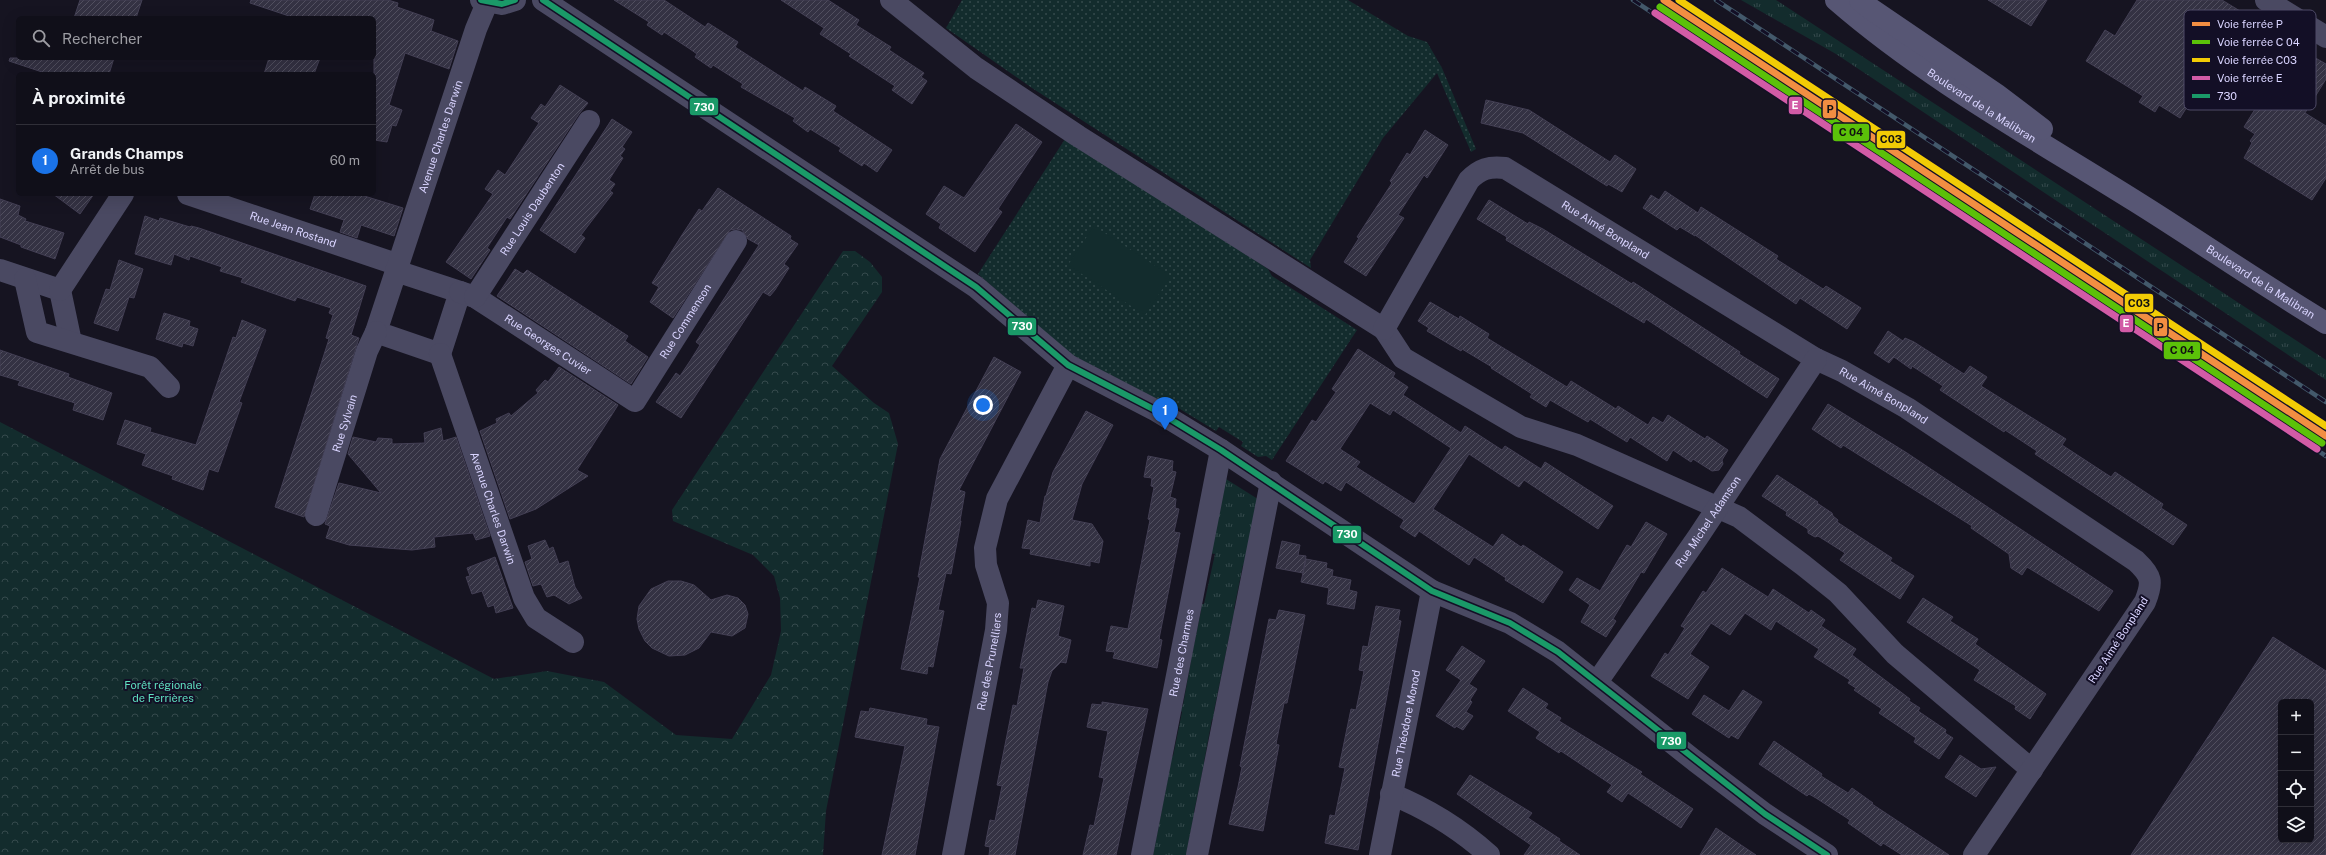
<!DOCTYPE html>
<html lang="fr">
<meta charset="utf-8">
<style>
body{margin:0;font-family:"Public Sans",sans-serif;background:#1e1d26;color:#f1f3f6}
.controls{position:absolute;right:12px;bottom:12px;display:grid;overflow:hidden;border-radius:6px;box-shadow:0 4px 16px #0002}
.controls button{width:36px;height:36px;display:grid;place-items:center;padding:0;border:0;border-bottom:1px solid #302f38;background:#100f19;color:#f1f3f6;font:20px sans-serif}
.you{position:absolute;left:983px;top:405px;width:14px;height:14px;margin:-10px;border:3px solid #fff;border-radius:50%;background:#1a73e8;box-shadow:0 0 0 6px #1a73e833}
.badge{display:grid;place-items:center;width:26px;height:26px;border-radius:50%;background:#1a73e8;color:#fff;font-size:13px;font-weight:700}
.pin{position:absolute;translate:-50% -33px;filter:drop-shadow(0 1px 2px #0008)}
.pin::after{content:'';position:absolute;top:21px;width:14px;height:12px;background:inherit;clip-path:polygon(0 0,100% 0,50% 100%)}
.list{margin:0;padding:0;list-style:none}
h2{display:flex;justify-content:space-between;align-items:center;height:52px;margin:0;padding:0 16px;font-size:17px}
h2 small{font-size:13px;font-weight:400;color:#9c9ca2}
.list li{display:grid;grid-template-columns:26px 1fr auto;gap:12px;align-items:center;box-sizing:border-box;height:72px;padding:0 16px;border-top:1px solid #302f38}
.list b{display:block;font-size:15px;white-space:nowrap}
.list p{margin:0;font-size:13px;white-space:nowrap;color:#9c9ca2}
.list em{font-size:13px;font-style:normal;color:#9c9ca2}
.icon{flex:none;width:22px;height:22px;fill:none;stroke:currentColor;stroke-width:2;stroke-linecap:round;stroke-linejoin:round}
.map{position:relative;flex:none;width:2326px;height:855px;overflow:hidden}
.search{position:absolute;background:#100f19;box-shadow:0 4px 16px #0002;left:16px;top:16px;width:360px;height:44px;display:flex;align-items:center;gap:10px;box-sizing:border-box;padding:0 14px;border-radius:6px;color:#9c9ca2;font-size:15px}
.panel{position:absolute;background:#100f19;box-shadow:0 4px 16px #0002;left:16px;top:72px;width:360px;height:124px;border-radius:6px}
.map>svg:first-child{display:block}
.grass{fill:url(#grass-tufts)}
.forest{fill:url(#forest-crowns)}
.park{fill:url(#park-dots)}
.pitch{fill:#132c2d}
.building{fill:url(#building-hatch);stroke:#433f54;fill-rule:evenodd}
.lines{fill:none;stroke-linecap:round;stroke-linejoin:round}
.street{stroke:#4a4962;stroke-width:22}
.secondary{stroke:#575674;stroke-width:22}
.rail-casing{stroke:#43596b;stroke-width:4.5}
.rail{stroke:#130f26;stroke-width:3;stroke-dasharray:9;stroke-linecap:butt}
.bus-1-casing{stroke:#130f26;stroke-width:9}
.bus-1{stroke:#1a9a68;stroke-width:6}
.rail-1-casing{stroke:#130f26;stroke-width:10}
.rail-2-casing{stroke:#130f26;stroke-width:10}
.rail-3-casing{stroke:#130f26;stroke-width:10}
.rail-4-casing{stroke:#130f26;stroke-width:10}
.rail-1{stroke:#f28e42;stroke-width:7}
.rail-2{stroke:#5bc109;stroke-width:7}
.rail-3{stroke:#f2cc05;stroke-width:7}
.rail-4{stroke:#d25ba6;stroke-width:7}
.labels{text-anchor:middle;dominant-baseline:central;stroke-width:4;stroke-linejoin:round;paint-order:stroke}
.street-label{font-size:11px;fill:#d9d4ff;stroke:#130f26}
.park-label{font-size:11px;fill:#5fe0c0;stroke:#130f26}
.key{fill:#130f26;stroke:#4e4a67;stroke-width:1}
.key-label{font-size:11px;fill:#d9d4ff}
.line-badge{stroke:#130f26;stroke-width:1.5}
.badge-label{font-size:11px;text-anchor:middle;font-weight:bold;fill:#fff}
.pale-badge-label{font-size:11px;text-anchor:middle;font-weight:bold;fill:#111}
</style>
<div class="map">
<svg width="2326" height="855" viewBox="0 0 2326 855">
<defs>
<pattern id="grass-tufts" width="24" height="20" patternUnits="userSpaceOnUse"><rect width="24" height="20" fill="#132c2d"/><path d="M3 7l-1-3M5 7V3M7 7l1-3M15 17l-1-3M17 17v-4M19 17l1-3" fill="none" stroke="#354a4c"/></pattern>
<pattern id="forest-crowns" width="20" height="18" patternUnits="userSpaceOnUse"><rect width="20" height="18" fill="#132c2d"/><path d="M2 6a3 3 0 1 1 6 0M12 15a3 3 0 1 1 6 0" fill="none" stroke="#354a4c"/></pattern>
<pattern id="park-dots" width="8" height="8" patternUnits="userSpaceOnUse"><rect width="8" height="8" fill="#132c2d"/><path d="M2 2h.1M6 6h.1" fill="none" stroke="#354a4c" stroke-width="1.8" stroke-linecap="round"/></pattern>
<pattern id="building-hatch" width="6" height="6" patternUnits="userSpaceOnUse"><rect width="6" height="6" fill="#343243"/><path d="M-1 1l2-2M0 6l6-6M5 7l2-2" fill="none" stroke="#514f5f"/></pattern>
</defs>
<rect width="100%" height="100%" fill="#161421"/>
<path class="grass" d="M1741 0H1776L2326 360V380L1836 54Z
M1226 479 1261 501 1249 564 1243 565 1234 609 1240 613 1239 616 1233 617 1224 662 1229 666 1223 667 1214 711 1219 718 1212 719 1204 762 1210 765V768L1203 769 1194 812 1199 819 1193 820 1186 855H1153L1171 762 1167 759 1173 756 1182 712 1180 710 1183 705 1191 661 1186 657 1192 654 1201 611 1197 607 1199 604H1204L1215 554 1207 553Z"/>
<path class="forest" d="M843 251H855L870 262 882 277V292L832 366 874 403 889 413 898 444 826 811 823 855H0V422L494 679 547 671 604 682 676 735 732 739 771 675 781 631 780 598 774 576 753 555 673 521 672 510Z"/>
<path class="park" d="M962 0H1348L1408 36 1427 42 1442 68 1476 149 1471 152 1437 73 1383 138 1310 260 1311 268 1032 88 946 28Z
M1065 139 1241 251 1268 269 1272 276 1357 330 1272 460 1266 456 1258 457 1241 446 1243 442 1219 427 1216 431 1170 403 1161 401 1070 354 978 274Z"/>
<path class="pitch" d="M1094 226 1171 276 1145 315 1068 265Z"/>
<path class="building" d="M80 0H142L136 18H74Z
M251 0H388L398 3 397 7 434 20 431 31 458 41 449 69 405 53 389 105 402 110 396 126 392 125 387 142 374 140V18H295L250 3Z
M614 0H664L705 27 708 23 738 42 735 47 803 91 805 87 836 106 833 111 892 150 877 172 864 163 862 166 839 151 841 148 810 129 808 132 793 121 795 118 741 87 743 84 713 65 711 68 695 57 697 54 690 49 664 32 662 35 647 25 649 22Z
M781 0H828L859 20 856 25 891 47 889 50 924 73 921 77 927 81 912 104 892 90 895 86 849 56 851 54 820 34 824 28Z
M1988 0H2047L2031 26Z
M2137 0H2222L2245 14 2226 44 2216 38 2202 61 2189 82 2199 88 2180 118 2159 105 2155 112 2139 102 2143 96 2086 61 2105 30 2115 36Z
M2305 52 2326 64V79L2305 113 2326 126V178L2312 200 2244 158 2252 143 2250 141 2255 134 2244 127 2281 67 2291 74Z
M10 58H114L109 74H48L9 61Z
M269 58H320L314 74H264Z
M560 85 588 103 579 114 510 219 507 217 487 248 490 250 471 279 446 262 493 194 485 189 498 170 505 175 539 123 531 118 541 104 545 107Z
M1486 100 1529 110 1610 162 1615 155 1636 169 1622 192 1608 184 1607 186 1523 133 1481 123Z
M612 119 632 132 622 147 625 149 620 156 623 158 609 180 615 184 610 191 613 193 581 235 585 238 575 253 540 230Z
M1016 124 1042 142 998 209 1002 212 975 252 939 228 941 224 926 214 944 186 964 198Z
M1425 130 1448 145 1427 178 1424 175 1398 215 1404 218 1366 276 1344 262 1359 238 1357 237 1392 183 1390 181 1396 171 1407 153 1410 155Z
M718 188 791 236 790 239 798 244 784 264 789 268 775 290 770 296 763 292 681 418 656 402 676 373 680 376 690 361 700 345 696 342 759 245 748 239 742 230 736 229 730 230 673 318 650 302 659 287 652 283 680 238 699 209 702 211Z
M1665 191 1698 213 1701 207 1778 256 1776 259 1823 289 1826 286 1861 308 1847 329 1800 298 1796 304 1695 235V236L1680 227 1677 230 1643 208 1651 195 1659 200Z
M53 194H94L80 214Z
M315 194H358L403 208 394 236 361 225 357 238 340 232 344 220 310 209Z
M0 199 20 206 18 215 26 219 25 221 64 233 55 259 21 247V245L0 237Z
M1489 200 1528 224 1529 222 1543 229 1632 284 1633 282 1740 352 1739 354 1779 379 1767 398 1646 319 1644 323 1506 240 1507 237 1477 219Z
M145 216 159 221 160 218 190 227 191 226 199 228 366 286 351 335 359 338 304 517 275 507 329 339 326 338 333 315 329 313 331 308 297 297 295 301 241 282 243 278 220 271 222 267 190 256 189 260 174 254 171 265 135 254Z
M119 260 143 269 134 298 129 297 118 331 94 323 106 289 110 290Z
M515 269 523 274 527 270 628 336 625 341 648 357 631 384 497 296Z
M1430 302 1459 319 1460 316 1489 334 1487 338 1567 387 1571 381 1616 409 1618 406 1648 425 1653 417 1663 423 1668 415 1705 439 1707 436 1728 450 1722 460 1723 464 1719 470 1712 471 1693 459 1691 462 1673 450 1667 461 1630 437 1627 442 1590 419 1588 422 1550 400 1546 407 1530 397 1532 394 1491 368 1492 367 1462 349 1461 351 1427 331 1429 328 1418 321Z
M164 313 190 321 189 326 198 329 193 346 183 343 182 347 156 339Z
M242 320 266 330 239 402 242 403 218 472 209 469 203 490 172 479 173 476 142 465 146 454 117 444 125 420 151 428 150 432 196 445 233 337 236 338Z
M1888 331 1903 341 1905 338 1914 342 1964 374 1970 366 1987 377 1981 386 2066 439 2062 445 2111 477 2115 472 2163 504 2161 508 2187 525 2173 545 2035 454 2037 451 2005 430 2004 432 1940 390 1943 386 1912 366 1911 369 1894 357 1889 363 1874 353Z
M1358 349 1395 373 1393 377 1408 387 1403 395 1461 433 1465 426 1502 450 1505 446 1541 469 1545 462 1613 506 1598 529 1524 480 1519 487 1469 454 1433 509 1493 547 1502 534 1521 547 1523 545 1563 572 1543 603 1505 580 1506 578 1474 557 1469 565 1419 531 1415 537 1400 527 1404 520 1346 482 1341 491 1325 481 1323 484 1286 461 1312 420 1316 422 1336 392 1332 389ZM1370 403 1390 415 1393 410 1451 448 1414 504 1356 467 1360 462 1340 449Z
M0 350 69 374 68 377 112 393 103 420 73 410 75 403 18 385 20 381 0 375Z
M994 357 1021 372 959 490 965 492 960 521H961L951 574 946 573 938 610 944 611 933 667 928 666 927 674 901 669 920 577H918L940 459Z
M559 367 618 405 577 470 588 476 536 509 510 519 480 431 497 423 496 419 509 413 511 416 538 393 536 390 545 380 548 382Z
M1828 404 1907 453 2113 591 2099 611 2027 567 2022 575 2011 568 2009 554 1971 528 1972 526 1843 445 1841 448 1812 429Z
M1086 411 1113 425 1082 484 1072 520 1092 524 1103 541 1099 563 1090 561V566L1030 554 1031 549 1022 548 1028 520 1040 523 1045 496H1046L1053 472Z
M441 428 443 441 456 437 490 536 476 540 473 533 434 537 435 547 412 550 349 545 326 538 330 526 325 524 339 483 381 493 348 454 353 437 376 442 378 438 392 439V444L425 443 424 433Z
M1148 456 1173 461 1172 471 1176 472 1170 497 1176 499 1175 508 1179 509 1174 532 1180 533 1159 639 1162 640 1157 668 1113 658 1115 652 1106 651 1111 626 1128 629 1150 520 1148 519 1154 487 1151 486 1152 478 1144 477Z
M1777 475 1818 502 1817 503 1832 513 1833 516 1838 520 1837 522 1892 558 1890 561 1914 576 1900 599 1840 560 1845 553 1818 536 1815 537 1808 533V529L1786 515 1787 512 1762 496Z
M1646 522 1667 534 1644 573 1641 572 1613 619 1616 621 1606 637 1581 622 1590 605 1569 590 1577 578 1600 591 1627 545 1631 547Z
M545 540 549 549 553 547 559 564 568 561 575 587 582 598 569 604 554 595 547 597 541 584 533 586 525 562 532 559 528 546Z
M1282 541 1300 545 1298 555 1306 556 1303 573 1276 568Z
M495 557 513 608 496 613 494 605 488 607 482 591 472 594 466 577 470 576 467 568Z
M1306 559 1327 563 1326 568 1333 570 1332 576 1351 580 1349 590 1357 592 1354 609 1327 604 1329 588 1301 582Z
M1722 568 1768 597 1773 589 1809 613 1811 610 1825 620 1821 626 1856 649 1852 655 1910 699 1909 701 1920 708 1918 711 1946 730 1945 733 1953 738 1939 759 1914 742 1916 738 1879 713 1882 709 1854 690 1856 688 1848 683 1850 680 1814 657 1819 649 1776 621 1771 630 1745 613 1730 635 1711 623 1690 654 1709 667 1688 699 1651 676 1665 653 1668 655 1685 628 1681 626 1703 591 1706 593Z
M668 581H681L694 585 711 600 727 595 738 598 745 605 748 614 745 628 732 636 711 632 699 648 685 655 669 656 652 648 645 641 639 629 637 619 639 606 651 589Z
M1923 598 1953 617 1950 621 1978 639 1975 644 2046 694 2030 719 2015 709 2016 706 1974 680 1980 670 1907 622Z
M1038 600 1064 606 1058 636 1071 640 1066 663 1061 662 1052 671 1048 682 1015 855H989L990 847 985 846 990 820 995 821 1002 786 997 785 1013 705 1017 706 1024 668H1020L1032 608 1036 609Z
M1376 606 1400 610 1398 620 1401 621 1358 850 1325 843 1330 815 1335 816 1345 768 1339 767 1351 709 1356 710 1364 671 1359 670 1363 646 1368 647Z
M1279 610 1305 615 1287 703H1284L1276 744 1279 745 1263 831 1229 824 1238 787 1242 767 1240 766 1269 619 1276 620Z
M2273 637 2326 671V855H2131ZM2281 702H2311V840H2281Z
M1462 646 1485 661 1469 684 1477 689 1470 700 1472 702 1466 712 1473 716 1463 730 1456 726 1455 728 1436 716 1461 680 1446 670Z
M1523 688 1548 704 1545 708 1561 718 1559 721 1642 772 1640 774 1693 809 1681 828 1628 793 1622 802 1607 792 1612 785 1561 751 1559 753 1536 738 1540 732 1508 711Z
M1743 690 1762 702 1738 739 1731 735 1729 738 1692 714 1704 695 1729 711Z
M1102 702 1148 709 1116 855H1083L1090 825 1094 826 1104 778 1099 777 1108 731 1087 727 1092 704 1102 705Z
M870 708 927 719 926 725 939 727 915 855H882L905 746 855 737 861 711 869 712Z
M1774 741 1822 774 1821 776 1848 793 1852 788 1873 803 1872 804 1949 855H1902L1883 843 1881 846 1848 823 1850 820 1816 798 1809 794 1807 796 1759 764Z
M1960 755 1981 769 1996 767 1976 797 1945 777Z
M1470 775 1532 813 1528 818 1560 839 1559 841 1580 855H1524L1531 845 1457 794Z
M1716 828 1738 843 1756 855H1700Z"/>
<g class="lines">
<g class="street">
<path d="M481 0 502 4 515 0"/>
<path d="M543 0 976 287 1068 365 1157 411 1221 450 1432 591 1510 623 1558 652 1695 761 1765 814 1827 855"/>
<path d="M891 0 976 68 1078 136 1384 329 1403 358 1521 427 1577 445 1739 517 1803 565 1838 593 1895 654 2032 770"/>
<path d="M2266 0 2326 37"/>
<path id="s1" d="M188 194 399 265"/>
<path d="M0 270 60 290 71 342"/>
<path id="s2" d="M396 271 460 292 440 354 376 332 476 29 487 3"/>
<path d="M25 279 37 332 150 367 169 387"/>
<path d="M60 290 123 194"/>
<path id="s3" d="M460 292 475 297 635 401 736 241"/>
<path id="s4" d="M475 297 589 121"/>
<path id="s5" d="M1384 329 1469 180C1480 169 1489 166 1505 168L1816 359 1842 371 1907 408 2136 561C2152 576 2153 582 2145 602L1974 855"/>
<path id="s6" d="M440 354 524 598 536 618 573 642"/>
<path id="s7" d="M316 515 367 351 376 332"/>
<path id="s8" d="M1597 682 1698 537 1816 359"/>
<path d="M1391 794C1428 809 1459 828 1489 855"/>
<path id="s9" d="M953 855 996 630 998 603 986 565 985 548 997 499 1068 365"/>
<path id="s10" d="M1142 855 1221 450"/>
<path d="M1197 855 1271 482"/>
<path id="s11" d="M1380 855 1432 591"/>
</g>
<g class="secondary">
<path id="s12" d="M1836 0C1927 79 2033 137 2135 201 2199 241 2261 284 2326 323"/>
<path d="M1860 0 1868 7 1996 94 2042 129"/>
</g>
<g class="rail-casing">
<path id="rail" d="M1633 0 2326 456
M1716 0 2326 402"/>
</g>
<use href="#rail" class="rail"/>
<g class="bus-1-casing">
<path id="bus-1" d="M481 0 502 4 515 0
M543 0 976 287 1068 365 1157 411 1221 450 1432 591 1510 623 1558 652 1765 814 1827 855"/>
</g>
<use href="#bus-1" class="bus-1"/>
<g class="rail-1-casing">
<path id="rail-1" d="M1664 0 2326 436"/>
</g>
<g class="rail-2-casing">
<path id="rail-2" d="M1660 7 2322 443"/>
</g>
<g class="rail-3-casing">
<path id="rail-3" d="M1679 0 2326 426"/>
</g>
<g class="rail-4-casing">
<path id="rail-4" d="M1655 13 2317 449"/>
</g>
<use href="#rail-1" class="rail-1"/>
<use href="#rail-2" class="rail-2"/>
<use href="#rail-3" class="rail-3"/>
<use href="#rail-4" class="rail-4"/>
</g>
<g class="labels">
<g class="street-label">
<text stroke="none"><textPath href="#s12" startOffset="180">Boulevard de la Malibran</textPath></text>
<text stroke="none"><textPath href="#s2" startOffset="406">Avenue Charles Darwin</textPath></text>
<text stroke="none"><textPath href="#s4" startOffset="105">Rue Louis Daubenton</textPath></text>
<text stroke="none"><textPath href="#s1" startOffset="111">Rue Jean Rostand</textPath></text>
<text stroke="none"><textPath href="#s5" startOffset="329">Rue Aimé Bonpland</textPath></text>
<text stroke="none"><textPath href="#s12" startOffset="510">Boulevard de la Malibran</textPath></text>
<text stroke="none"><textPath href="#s3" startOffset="301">Rue Commenson</textPath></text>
<text stroke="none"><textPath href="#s3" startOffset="103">Rue Georges Cuvier</textPath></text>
<text stroke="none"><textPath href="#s5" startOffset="653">Rue Aimé Bonpland</textPath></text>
<text stroke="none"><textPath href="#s7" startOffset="96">Rue Sylvain</textPath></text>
<text stroke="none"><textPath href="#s6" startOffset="163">Avenue Charles Darwin</textPath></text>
<text stroke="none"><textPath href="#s8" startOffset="195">Rue Michel Adamson</textPath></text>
<text transform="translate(2118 640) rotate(-57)">Rue Aimé Bonpland</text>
<text stroke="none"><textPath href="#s10" startOffset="206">Rue des Charmes</textPath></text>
<text stroke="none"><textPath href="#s9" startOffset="197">Rue des Prunelliers</textPath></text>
<text stroke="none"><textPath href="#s11" startOffset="134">Rue Théodore Monod</textPath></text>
</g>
<g class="park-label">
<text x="163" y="685">Forêt régionale<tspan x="163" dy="13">de Ferrières</tspan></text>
</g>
</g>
<rect x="2184" y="10" width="132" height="100" rx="6" class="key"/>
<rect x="2192" y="22" width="18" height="4" fill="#f28e42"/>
<rect x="2192" y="40" width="18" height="4" fill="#5bc109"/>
<rect x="2192" y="58" width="18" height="4" fill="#f2cc05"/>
<rect x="2192" y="76" width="18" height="4" fill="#d25ba6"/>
<rect x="2192" y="94" width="18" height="4" fill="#1a9a68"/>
<g class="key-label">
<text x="2217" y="28">Voie ferrée P</text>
<text x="2217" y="46">Voie ferrée C 04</text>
<text x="2217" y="64">Voie ferrée C03</text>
<text x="2217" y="82">Voie ferrée E</text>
<text x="2217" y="100">730</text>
</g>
<g class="line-badge">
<rect x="1788" y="96" width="15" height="19" rx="4" fill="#d25ba6"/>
<rect x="689" y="97" width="30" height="19" rx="4" fill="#1a9a68"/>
<rect x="1822" y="99" width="15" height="20" rx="4" fill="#f28e42"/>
<rect x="1832" y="123" width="38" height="19" rx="4" fill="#5bc109"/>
<rect x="1876" y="130" width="30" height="19" rx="4" fill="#f2cc05"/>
<rect x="2124" y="293" width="30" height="20" rx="4" fill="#f2cc05"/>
<rect x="2119" y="314" width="15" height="19" rx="4" fill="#d25ba6"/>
<rect x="1007" y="317" width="30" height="19" rx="4" fill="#1a9a68"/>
<rect x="2153" y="317" width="15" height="20" rx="4" fill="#f28e42"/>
<rect x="2163" y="341" width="38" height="19" rx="4" fill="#5bc109"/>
<rect x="1332" y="525" width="30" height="19" rx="4" fill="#1a9a68"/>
<rect x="1656" y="731" width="31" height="19" rx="4" fill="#1a9a68"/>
</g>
<g class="badge-label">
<text x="1795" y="109">E</text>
<text x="704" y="111">730</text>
<text x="2126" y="327">E</text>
<text x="1022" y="330">730</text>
<text x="1347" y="538">730</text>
<text x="1671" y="745">730</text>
</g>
<g class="pale-badge-label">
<text x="1830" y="113">P</text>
<text x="1851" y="136">C 04</text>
<text x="1891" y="143">C03</text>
<text x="2139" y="307">C03</text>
<text x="2160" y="331">P</text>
<text x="2182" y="354">C 04</text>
</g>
</svg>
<div class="controls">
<button>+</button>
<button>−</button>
<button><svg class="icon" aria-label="locate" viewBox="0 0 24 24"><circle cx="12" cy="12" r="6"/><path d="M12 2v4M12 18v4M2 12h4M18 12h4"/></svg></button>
<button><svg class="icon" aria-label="layers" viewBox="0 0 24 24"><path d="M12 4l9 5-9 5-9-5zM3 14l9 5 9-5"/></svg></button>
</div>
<div class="you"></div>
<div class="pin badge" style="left:1165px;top:430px">1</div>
<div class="search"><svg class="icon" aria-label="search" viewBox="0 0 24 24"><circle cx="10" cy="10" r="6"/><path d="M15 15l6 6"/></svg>Rechercher</div>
<section class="panel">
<h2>À proximité<small></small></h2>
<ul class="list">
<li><span class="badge">1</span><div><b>Grands Champs</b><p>Arrêt de bus</p></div><em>60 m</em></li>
</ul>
</section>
</div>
